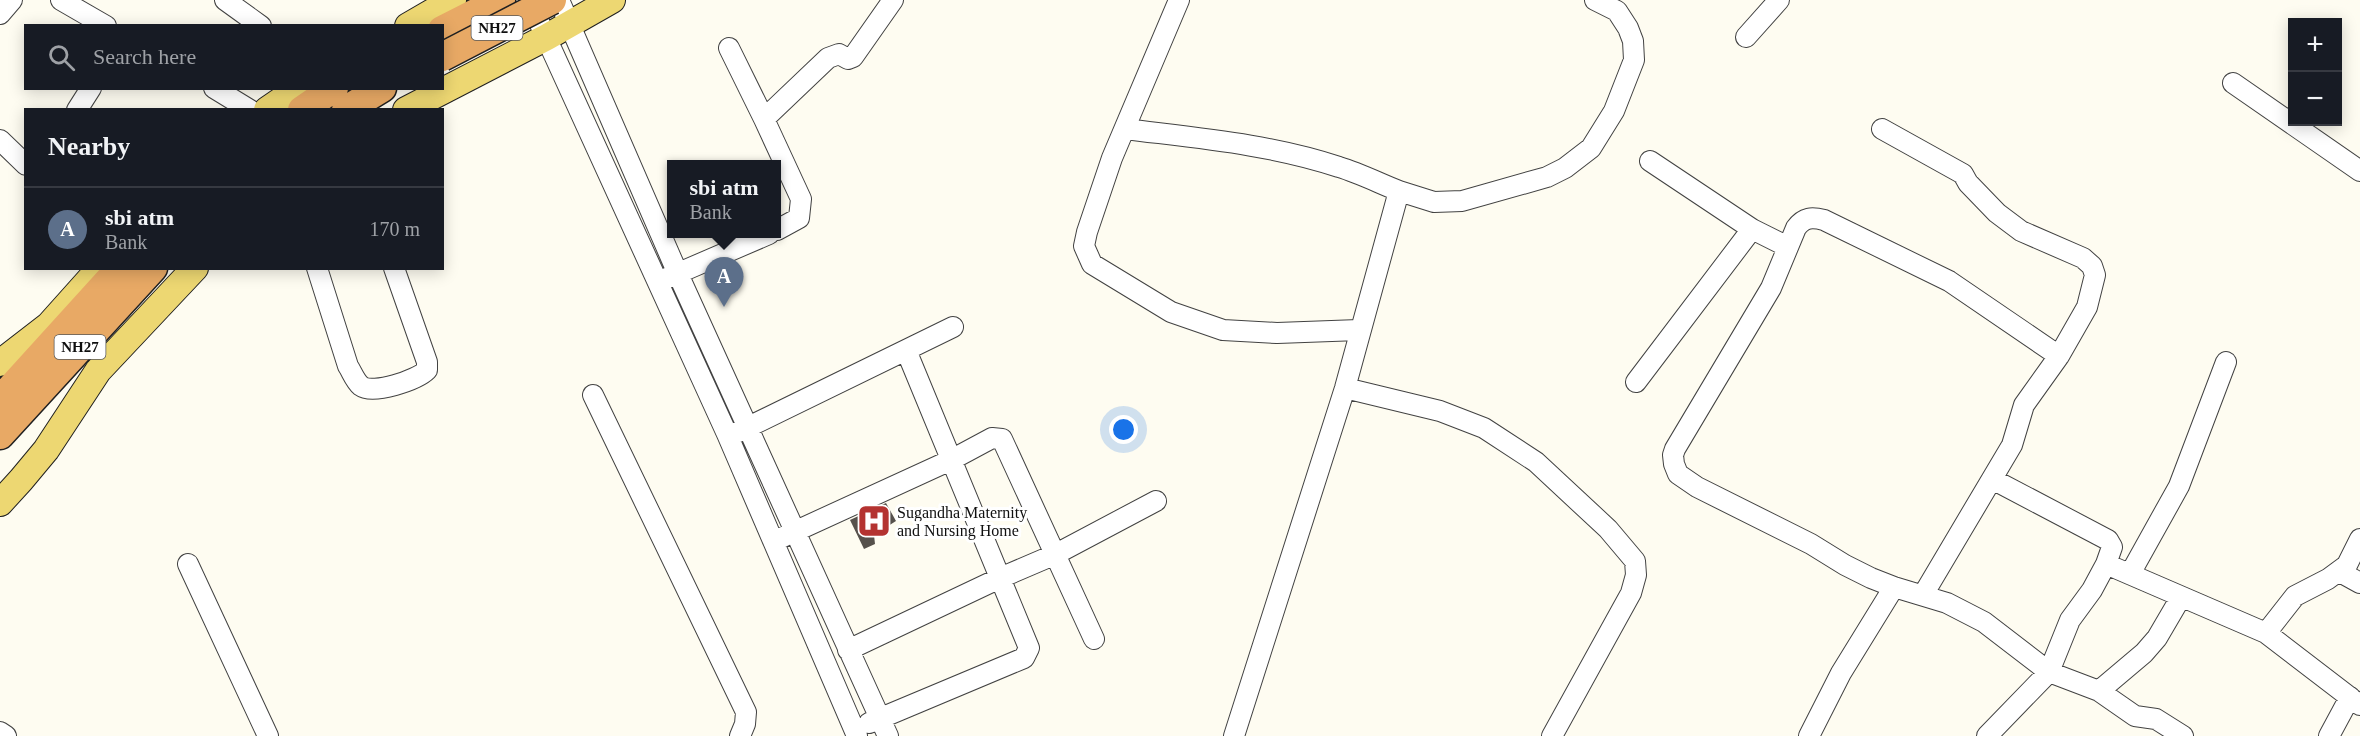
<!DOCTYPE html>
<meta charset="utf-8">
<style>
body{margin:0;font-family:Georgia,serif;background:#242831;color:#f1f3f6}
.controls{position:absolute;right:18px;top:18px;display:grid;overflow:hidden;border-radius:0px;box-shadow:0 3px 15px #0003}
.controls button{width:54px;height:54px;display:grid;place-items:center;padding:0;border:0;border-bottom:2px solid #363941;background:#171b24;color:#f1f3f6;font:30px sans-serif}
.you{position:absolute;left:1124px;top:430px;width:21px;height:21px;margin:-15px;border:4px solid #fff;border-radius:50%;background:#1a73e8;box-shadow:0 0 0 9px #1a73e833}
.badge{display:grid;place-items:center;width:39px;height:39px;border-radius:50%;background:#7c3aed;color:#fff;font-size:20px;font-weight:700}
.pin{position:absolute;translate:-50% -50px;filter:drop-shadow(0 2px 3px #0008)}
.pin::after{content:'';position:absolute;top:32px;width:21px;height:18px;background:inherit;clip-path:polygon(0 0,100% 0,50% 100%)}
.popup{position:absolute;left:667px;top:160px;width:114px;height:78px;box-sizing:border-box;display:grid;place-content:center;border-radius:0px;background:#171b24;filter:drop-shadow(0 2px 4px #0005);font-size:20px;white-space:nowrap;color:#9ea1a6}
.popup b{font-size:22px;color:#f1f3f6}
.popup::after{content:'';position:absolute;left:50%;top:100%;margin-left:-12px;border:12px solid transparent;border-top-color:#171b24}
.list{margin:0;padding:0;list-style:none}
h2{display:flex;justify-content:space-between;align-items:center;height:78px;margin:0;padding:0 24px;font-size:26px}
h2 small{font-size:20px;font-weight:400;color:#9ea1a6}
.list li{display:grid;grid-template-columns:39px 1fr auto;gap:18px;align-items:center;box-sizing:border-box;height:84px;padding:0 24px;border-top:2px solid #363941}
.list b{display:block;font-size:22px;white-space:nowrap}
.list p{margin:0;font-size:20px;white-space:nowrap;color:#9ea1a6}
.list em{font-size:20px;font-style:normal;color:#9ea1a6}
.icon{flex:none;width:33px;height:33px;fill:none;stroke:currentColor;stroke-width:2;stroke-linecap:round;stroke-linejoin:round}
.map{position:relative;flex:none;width:2360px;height:736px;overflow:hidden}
.search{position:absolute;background:#171b24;box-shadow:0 3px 15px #0003;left:24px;top:24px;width:420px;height:66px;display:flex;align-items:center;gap:15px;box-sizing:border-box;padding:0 21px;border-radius:0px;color:#9ea1a6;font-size:22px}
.panel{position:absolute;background:#171b24;box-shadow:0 3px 15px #0003;left:24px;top:108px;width:420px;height:162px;border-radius:0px}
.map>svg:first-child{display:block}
.building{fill:#56514c}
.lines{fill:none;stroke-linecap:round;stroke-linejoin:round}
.minor-casing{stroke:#424242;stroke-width:22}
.major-casing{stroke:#202020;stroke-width:28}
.highway-casing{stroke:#202020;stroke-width:31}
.minor{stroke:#fff;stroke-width:20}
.major{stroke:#edd772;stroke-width:26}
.highway{stroke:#e8a965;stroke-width:28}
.highway-bridge-casing{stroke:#202020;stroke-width:31;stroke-linecap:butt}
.highway-bridge{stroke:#e8a965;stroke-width:28}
.labels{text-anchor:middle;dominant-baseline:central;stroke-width:6;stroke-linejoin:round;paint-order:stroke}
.shield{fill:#fff;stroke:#575757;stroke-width:1.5}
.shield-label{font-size:15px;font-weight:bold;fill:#0f0f0f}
.poi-label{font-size:16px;fill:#0f0f0f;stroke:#fff;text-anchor:start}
</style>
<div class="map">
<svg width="2360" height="736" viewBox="0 0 2360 736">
<rect width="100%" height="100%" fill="#fefcf1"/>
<path class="building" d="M886 503 896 521 874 535 875 544 864 549 850 520Z"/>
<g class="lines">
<g class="minor-casing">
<path id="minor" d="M61 0 106 26
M225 0 261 26
M529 0 727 434 857 736
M559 0 678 274 888 736
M1179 0 1112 158 1087 232 1084 246 1092 264 1171 312 1223 330 1277 333 1359 330
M0 14 12 0
M1746 37 1779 0
M729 48 764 119
M2233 83 2360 171
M214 88 250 110
M77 110 91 88
M1125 129C1196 138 1270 144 1339 167 1359 173 1379 183 1399 191
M1882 129 1963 174 1968 183 1997 213 2021 231 2083 258 2092 266 2095 275 2087 307 2059 356 2024 405 2012 445 1923 595
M0 140 26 165
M1650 161 1752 229
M777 230 799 218 801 199 764 119 828 58 839 54 848 59 853 57 893 0
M317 268 348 366C352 372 355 381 361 386 373 395 417 380 427 370V362L394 268
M667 278 769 234
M2059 356 1949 281 1824 220C1812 217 1804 217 1796 228L1771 288 1675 449 1673 455 1674 464 1678 474 1697 487 1811 544 1845 565 1871 578 1894 587 1947 603 1984 622 2049 672 2070 620 2092 590 2106 564 2266 633 2360 705
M1636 382 1752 229 1788 247
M1345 388 1440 411 1484 428 1536 462 1608 529 1635 561 1636 575 1631 593 1552 736
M593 395 746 712 745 724 740 736
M736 433 953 327
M1992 479 2108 540 2112 547 2106 564
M783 537 951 460 992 438 1002 439 1094 639
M188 564 268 736
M2340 572 2360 583
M2130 574 2179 486 2226 362
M2266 633 2295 596 2328 579 2347 565 2360 539
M848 650 1000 578 1056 554 1156 501
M2099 691 2144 653 2157 638 2181 597
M869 723 1024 658 1029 648 906 350
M0 732 6 736
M1234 736 1345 388 1399 191 1434 202 1462 201 1547 177 1565 168 1591 148 1614 111 1634 60 1633 41 1628 28 1617 11 1595 0
M1809 736 1841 673 1894 587
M1987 736 2049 672 2099 691 2135 716 2156 719 2183 736
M2329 736 2350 697"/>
</g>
<g class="major-casing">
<path id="major" d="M408 26 453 0
M267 110 299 88
M406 110 547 37 612 0
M0 363 49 325 100 268
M0 503 21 480 46 450 98 371 195 268"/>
</g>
<g class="highway-casing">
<path id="highway" d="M442 30 501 0
M302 110 334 88
M346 110 382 88
M0 400 120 268
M0 435 153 268"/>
</g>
<use href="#minor" class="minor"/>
<use href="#major" class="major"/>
<use href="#highway" class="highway"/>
<g class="highway-bridge-casing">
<path id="highway-bridge" d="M442 57 552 0"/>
</g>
<use href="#highway-bridge" class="highway-bridge"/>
</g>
<defs>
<g id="hospital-square" transform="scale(1.725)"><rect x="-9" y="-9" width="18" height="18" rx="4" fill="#b43331" stroke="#fff"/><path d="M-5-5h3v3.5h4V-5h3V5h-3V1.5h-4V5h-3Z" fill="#fff"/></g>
</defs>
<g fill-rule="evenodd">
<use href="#hospital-square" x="874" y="521"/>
</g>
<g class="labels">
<g class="shield">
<rect x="471.5" y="16" width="51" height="24" rx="4.5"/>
<rect x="54.5" y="335" width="51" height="24" rx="4.5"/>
</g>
<g class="shield-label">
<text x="497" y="28">NH27</text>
<text x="80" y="347">NH27</text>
</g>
<g class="poi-label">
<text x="897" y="512">Sugandha Maternity<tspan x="897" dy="18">and Nursing Home</tspan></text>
</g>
</g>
</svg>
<div class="controls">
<button>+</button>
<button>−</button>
</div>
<div class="you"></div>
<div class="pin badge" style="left:724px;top:307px;background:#5c6f8a">A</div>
<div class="popup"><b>sbi atm</b>Bank</div>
<div class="search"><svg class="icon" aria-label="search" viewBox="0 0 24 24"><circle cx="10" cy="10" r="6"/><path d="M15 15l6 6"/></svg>Search here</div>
<section class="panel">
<h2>Nearby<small></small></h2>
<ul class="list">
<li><span class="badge" style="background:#5c6f8a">A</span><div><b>sbi atm</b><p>Bank</p></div><em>170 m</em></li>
</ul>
</section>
</div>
